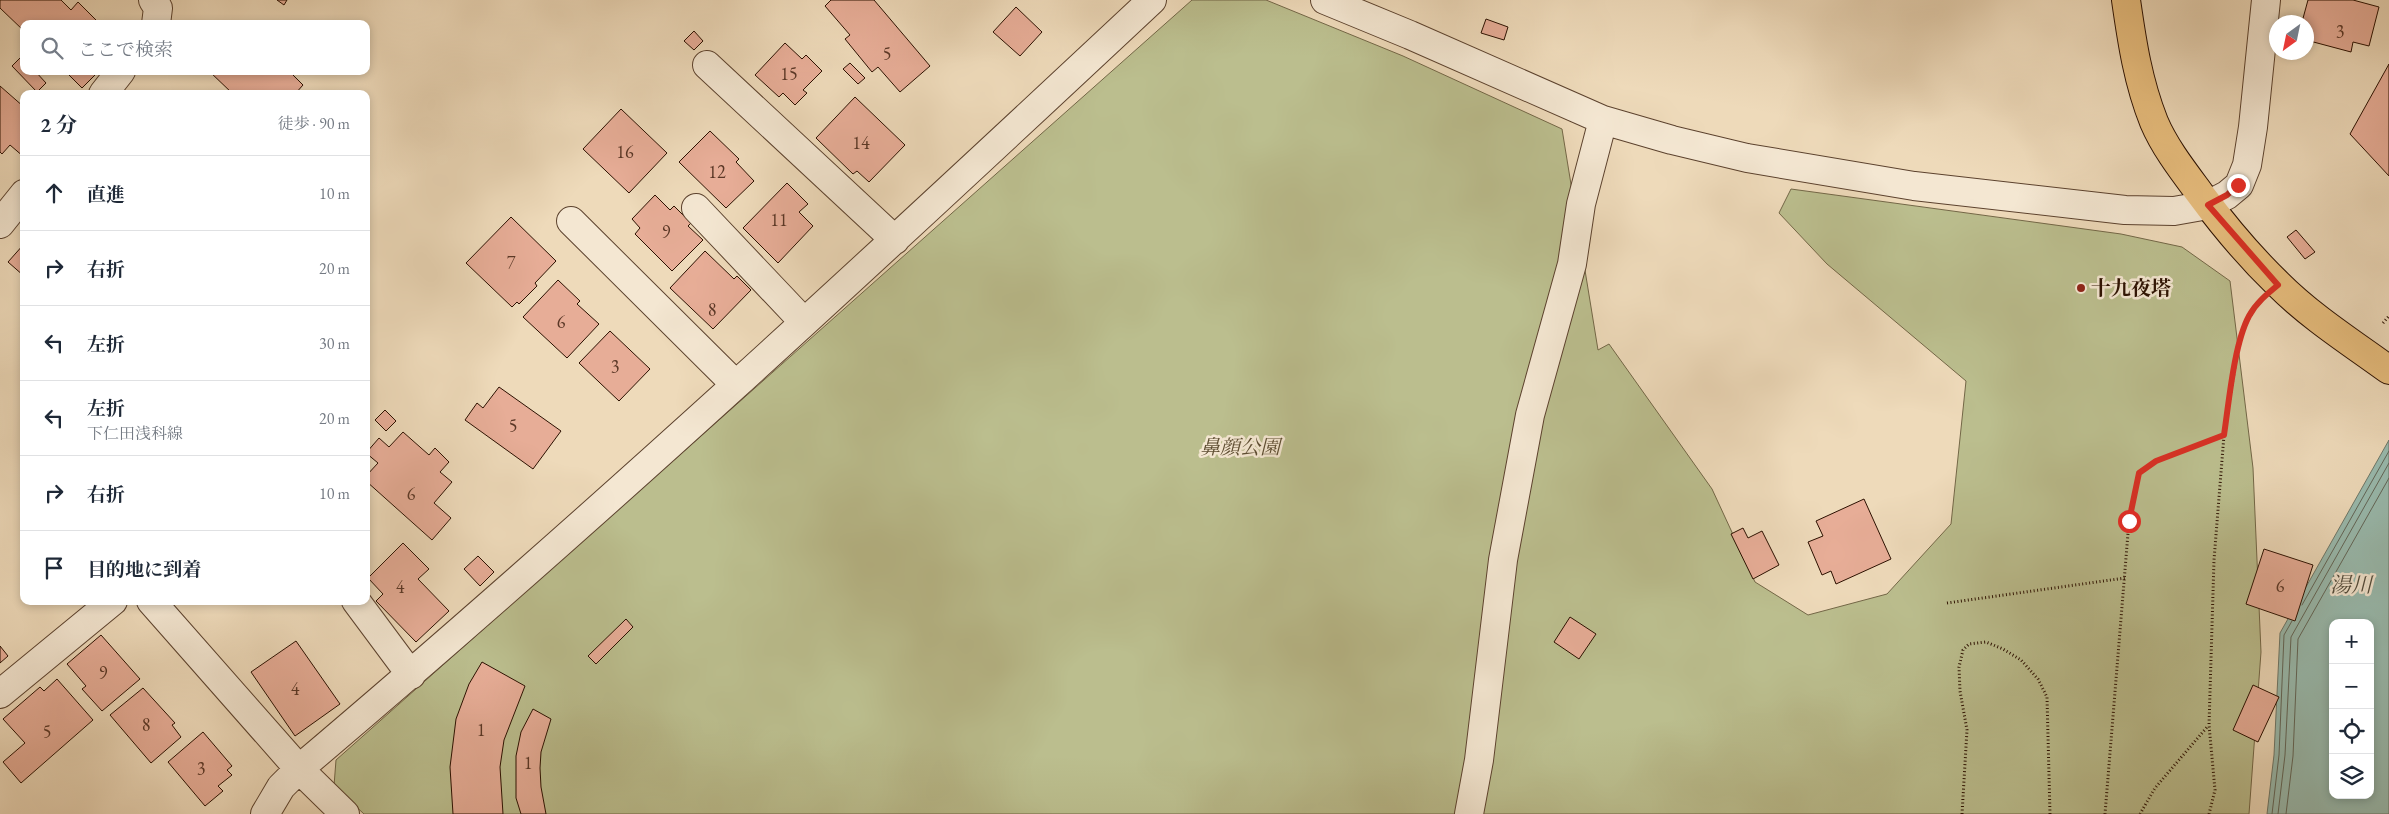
<!DOCTYPE html>
<html lang="ja">
<meta charset="utf-8">
<style>
body{margin:0;font-family:"EB Garamond","Noto Serif JP",serif;background:#f6f6f7;color:#1f2937}
.controls{position:absolute;right:15px;bottom:15px;display:grid;overflow:hidden;border-radius:10px;box-shadow:0 2px 8px #0003}
.controls button{width:45px;height:45px;display:grid;place-items:center;padding:0;border:0;border-bottom:1px solid #e0e1e3;background:#fff;color:#1f2937;font:25px sans-serif}
.compass{position:absolute;left:2269px;top:15px;width:45px;height:45px;border-radius:50%;background:#fff;box-shadow:0 2px 8px #0003;rotate:213deg}
.stop{position:absolute;width:15px;height:15px;margin:-11px;border:4px solid #d93025;border-radius:50%;background:#fff}
.stop.end{background:#d93025;border-color:#fff;box-shadow:0 1px 5px #0008}
.list{margin:0;padding:0;list-style:none}
h2{display:flex;justify-content:space-between;align-items:center;height:65px;margin:0;padding:0 20px;font-size:21px}
h2 small{font-size:16px;font-weight:400;color:#747a83}
.list li{display:grid;grid-template-columns:32px 1fr auto;gap:15px;align-items:center;box-sizing:border-box;height:75px;padding:0 20px;border-top:1px solid #e0e1e3}
.list b{display:block;font-size:19px;white-space:nowrap}
.list p{margin:0;font-size:16px;white-space:nowrap;color:#747a83}
.list em{font-size:16px;font-style:normal;color:#747a83}
.icon{flex:none;width:28px;height:28px;fill:none;stroke:currentColor;stroke-width:2;stroke-linecap:round;stroke-linejoin:round}
.map{position:relative;flex:none;width:2389px;height:814px;overflow:hidden}
.search{position:absolute;background:#fff;box-shadow:0 2px 8px #0003;left:20px;top:20px;width:350px;height:55px;display:flex;align-items:center;gap:12px;box-sizing:border-box;padding:0 18px;border-radius:10px;color:#747a83;font-size:19px}
.panel{position:absolute;background:#fff;box-shadow:0 2px 8px #0003;left:20px;top:90px;width:350px;height:515px;border-radius:10px}
.map>svg:first-child{display:block}
.green{fill:#bbbe8e;stroke:#736747}
.water{fill:#99bbaf;stroke:#6d7769;fill-rule:evenodd}
.lines{fill:none;stroke-linecap:round;stroke-linejoin:round}
.shore{stroke:#626658;stroke-width:1}
.building{fill:#e7ad97;stroke:#2b1000}
.minor-casing{stroke:#5c422e;stroke-width:30}
.primary-casing{stroke:#2b1000;stroke-width:30}
.path{stroke:#2b1000;stroke-width:3;stroke-dasharray:1 2.5;stroke-linecap:butt}
.minor{stroke:#f4e7d2;stroke-width:28}
.primary{stroke:#e7bd7d;stroke-width:28}
.route{stroke:#d93025;stroke-width:6}
.poi-dot{fill:#8f2418;stroke:#f4e7d2;stroke-width:2}
.labels{text-anchor:middle;dominant-baseline:central;stroke-width:5;stroke-linejoin:round;paint-order:stroke}
.number-label{font-size:18px;fill:#5a3726}
.poi-label{font-size:20px;font-weight:bold;fill:#2b1000;stroke:#f4e7d2;text-anchor:start}
.park-label{font-size:20px;font-style:italic;fill:#5d4d32;stroke:#f4e7d2}
.water-label{font-size:21px;font-style:italic;fill:#524c3d;stroke:#f4e7d2}
</style>
<div class="map">
<svg width="2389" height="814" viewBox="0 0 2389 814">
<rect width="100%" height="100%" fill="#eedaba"/>
<filter id="stains"><feTurbulence type="fractalNoise" baseFrequency=".004" numOctaves="4"/><feColorMatrix values="0 0 0 0 .2 0 0 0 0 .09 0 0 0 0 .02 0 0 0 .5 -.17"/></filter>
<radialGradient id="worn" r=".72"><stop offset=".6" stop-color="#630" stop-opacity="0"/><stop offset="1" stop-color="#630" stop-opacity=".3"/></radialGradient>
<path class="green" d="M1192 0H1266L1403 56 1562 129 1598 350 1609 344 1712 489 1755 582 1808 615 1887 594 1951 524 1966 381 1827 264 1779 213 1791 189 2121 234 2182 247 2230 281 2253 468 2261 652 2249 814H364L334 786 336 760Z"/>
<path class="water" d="M2389 440V814H2267L2274 755 2280 633ZM2333 623H2370V795H2333Z"/>
<g class="lines">
<path class="shore" d="M2302 605 2389 451
M2272 814 2279 755 2284 635 2292 621
M2278 814 2285 755 2291 637 2389 463
M2286 814 2293 756 2298 639 2389 478"/>
</g>
<path class="building" d="M0 0H61L71 10 78 2 100 24H24V31L0 8Z
M277 0H287L284 5Z
M831 0H874L930 66 900 92 878 67 872 72 845 39 850 35 825 6Z
M2308 0H2353L2379 7 2369 46 2353 42 2351 52 2306 40V22H2302Z
M1016 7 1042 32 1020 56 993 32Z
M1486 19 1508 27 1504 40 1481 33Z
M694 31 703 41 694 50 684 41Z
M785 43 802 59 806 55 822 71 803 90 807 93 795 105 783 93 779 97 755 75Z
M21 57 24 60V71H35L46 83 37 92 12 66Z
M850 63 865 78 858 84 843 69Z
M2389 64V176L2350 134Z
M65 71H99L82 88Z
M209 71H289L303 85 295 94H233Z
M0 86 24 107V157L10 145 2 154 0 152Z
M855 97 905 145 869 182 857 171 853 174 816 138Z
M621 109 667 153 629 193 583 149Z
M710 131 739 159 736 162 754 181 726 208 679 162Z
M787 183 808 204 799 212 813 226 778 263 743 228Z
M655 195 670 210 674 206 691 223 688 226 703 240 672 271 635 234 640 228 632 219Z
M511 217 556 261 535 283 537 286 519 304 517 302 512 307 466 263Z
M2296 230 2315 252 2305 259 2287 237Z
M24 244V276L8 262Z
M705 251 734 279 737 276 751 290 713 329 670 288Z
M558 280 580 301 577 304 599 324 567 358 523 317Z
M610 331 650 369 619 401 579 363Z
M499 387 561 431 533 469 465 420 477 403 483 408Z
M385 410 396 421 386 431 375 420Z
M403 432 429 455 435 448 449 462 440 472 452 482 434 503 451 518 432 540 366 481V476L378 463 366 453 379 438 389 447Z
M1864 499 1891 559 1836 584 1831 571 1822 575 1808 542 1823 536 1816 521Z
M1743 528 1748 538 1762 531 1779 565 1753 579 1731 534Z
M403 543 429 569 418 579 449 611 416 642 376 601 383 594 368 578Z
M2264 549 2313 565 2295 621 2246 604Z
M478 556 494 572 480 586 464 569Z
M1570 617 1596 634 1579 659 1554 642Z
M626 619 633 627 596 664 588 656Z
M101 635 140 679 102 711 82 689 86 686 67 664Z
M296 641 340 704 295 736 251 672Z
M0 646 8 656 0 663Z
M482 662 525 686 504 740 500 767 503 814H453L450 767 456 719 469 684Z
M57 679 93 720 21 783 3 762 25 743 3 719 40 687 44 691Z
M2253 685 2279 697 2258 742 2233 730Z
M143 688 175 723 172 725 181 737 151 763 110 715Z
M533 709 551 719 541 752 540 768 541 787 546 814H521L516 798V756L521 732Z
M203 732 232 766 227 770 232 775 218 786 223 791 205 806 168 762Z"/>
<g class="lines">
<g class="minor-casing">
<path id="minor" d="M153 0 158 8 156 24
M1325 0 1410 35 1603 120 1672 140 1747 158 1914 186 2125 210 2174 211 2208 205 2227 195 2239 185 2247 165 2253 127 2266 0
M707 65 895 240
M103 94 121 71
M696 208 803 321
M571 221 735 384
M0 224 24 194
M151 601 299 769 345 814
M356 601 411 675
M0 694 113 601
M265 814 281 787 299 769C591 522 872 262 1152 0
M1469 814 1479 760 1503 560 1530 415 1572 264 1581 204 1603 120"/>
</g>
<g class="primary-casing">
<path id="primary" d="M2126 0C2132 42 2138 82 2154 122 2165 148 2184 172 2201 195 2224 226 2250 257 2278 284 2311 317 2352 343 2389 370"/>
</g>
<path class="path" d="M2383 323 2389 316
M1947 603 2125 578
M1962 814 1967 730 1960 691 1959 667 1963 650 1969 644 1986 642 2003 649 2021 660 2038 679 2047 697 2050 814
M2105 814 2129 521 2139 473 2156 461 2224 435
M2140 814 2155 788 2208 726
M2209 814 2215 790 2209 725 2214 560 2224 435 2240 336 2254 309"/>
<use href="#minor" class="minor"/>
<use href="#primary" class="primary"/>
</g>
<g class="lines">
<path class="route" d="M2129 521 2139 473 2156 461 2224 435C2229 402 2234 344 2249 316 2256 303 2267 294 2278 285L2208 205 2227 195 2238 185"/>
</g>
<circle class="poi-dot" cx="2081" cy="288" r="5"/>
<g class="labels">
<g class="number-label">
<text x="2340" y="31">3</text>
<text x="887" y="53">5</text>
<text x="789" y="73">15</text>
<text x="861" y="142">14</text>
<text x="625" y="151">16</text>
<text x="717" y="171">12</text>
<text x="779" y="219">11</text>
<text x="666" y="231">9</text>
<text x="511" y="262">7</text>
<text x="712" y="309">8</text>
<text x="561" y="321">6</text>
<text x="615" y="366">3</text>
<text x="513" y="425">5</text>
<text x="411" y="493">6</text>
<text x="2280" y="585">6</text>
<text x="400" y="586">4</text>
<text x="103" y="672">9</text>
<text x="295" y="688">4</text>
<text x="146" y="724">8</text>
<text x="481" y="729">1</text>
<text x="47" y="731">5</text>
<text x="528" y="762">1</text>
<text x="201" y="768">3</text>
</g>
<g class="poi-label">
<text x="2091" y="288">十九夜塔</text>
</g>
<g class="park-label">
<text x="1240" y="447">鼻顔公園</text>
</g>
<g class="water-label">
<text x="2351" y="584">湯川</text>
</g>
</g>
<rect width="100%" height="100%" filter="url(#stains)"/>
<rect width="100%" height="100%" fill="url(#worn)"/>
</svg>
<div class="controls">
<button>+</button>
<button>−</button>
<button><svg class="icon" aria-label="locate" viewBox="0 0 24 24"><circle cx="12" cy="12" r="6"/><path d="M12 2v4M12 18v4M2 12h4M18 12h4"/></svg></button>
<button><svg class="icon" aria-label="layers" viewBox="0 0 24 24"><path d="M12 4l9 5-9 5-9-5zM3 14l9 5 9-5"/></svg></button>
</div>
<svg class="compass" viewBox="-18 -18 36 36"><path d="M0-13l5 13h-10z" fill="#e53935"/><path d="M0 13l5-13h-10z" fill="#747a83"/></svg>
<div class="stop" style="left:2129px;top:521px"></div>
<div class="stop end" style="left:2238px;top:185px"></div>
<div class="search"><svg class="icon" aria-label="search" viewBox="0 0 24 24"><circle cx="10" cy="10" r="6"/><path d="M15 15l6 6"/></svg>ここで検索</div>
<section class="panel">
<h2>2 分<small>徒歩 · 90 m</small></h2>
<ul class="list">
<li><svg class="icon" aria-label="ahead" viewBox="0 0 24 24"><path d="M12 20V5M6 11l6-6 6 6"/></svg><div><b>直進</b></div><em>10 m</em></li>
<li><svg class="icon" aria-label="right" viewBox="0 0 24 24"><path d="M7 20v-9h11M14 6l5 5-5 5"/></svg><div><b>右折</b></div><em>20 m</em></li>
<li><svg class="icon" aria-label="left" viewBox="0 0 24 24"><path d="M17 20v-9H6M10 6l-5 5 5 5"/></svg><div><b>左折</b></div><em>30 m</em></li>
<li><svg class="icon" aria-label="left" viewBox="0 0 24 24"><path d="M17 20v-9H6M10 6l-5 5 5 5"/></svg><div><b>左折</b><p>下仁田浅科線</p></div><em>20 m</em></li>
<li><svg class="icon" aria-label="right" viewBox="0 0 24 24"><path d="M7 20v-9h11M14 6l5 5-5 5"/></svg><div><b>右折</b></div><em>10 m</em></li>
<li><svg class="icon" aria-label="arrive" viewBox="0 0 24 24"><path d="M6 21V4h12l-3 4 3 4H6"/></svg><div><b>目的地に到着</b></div></li>
</ul>
</section>
</div>
